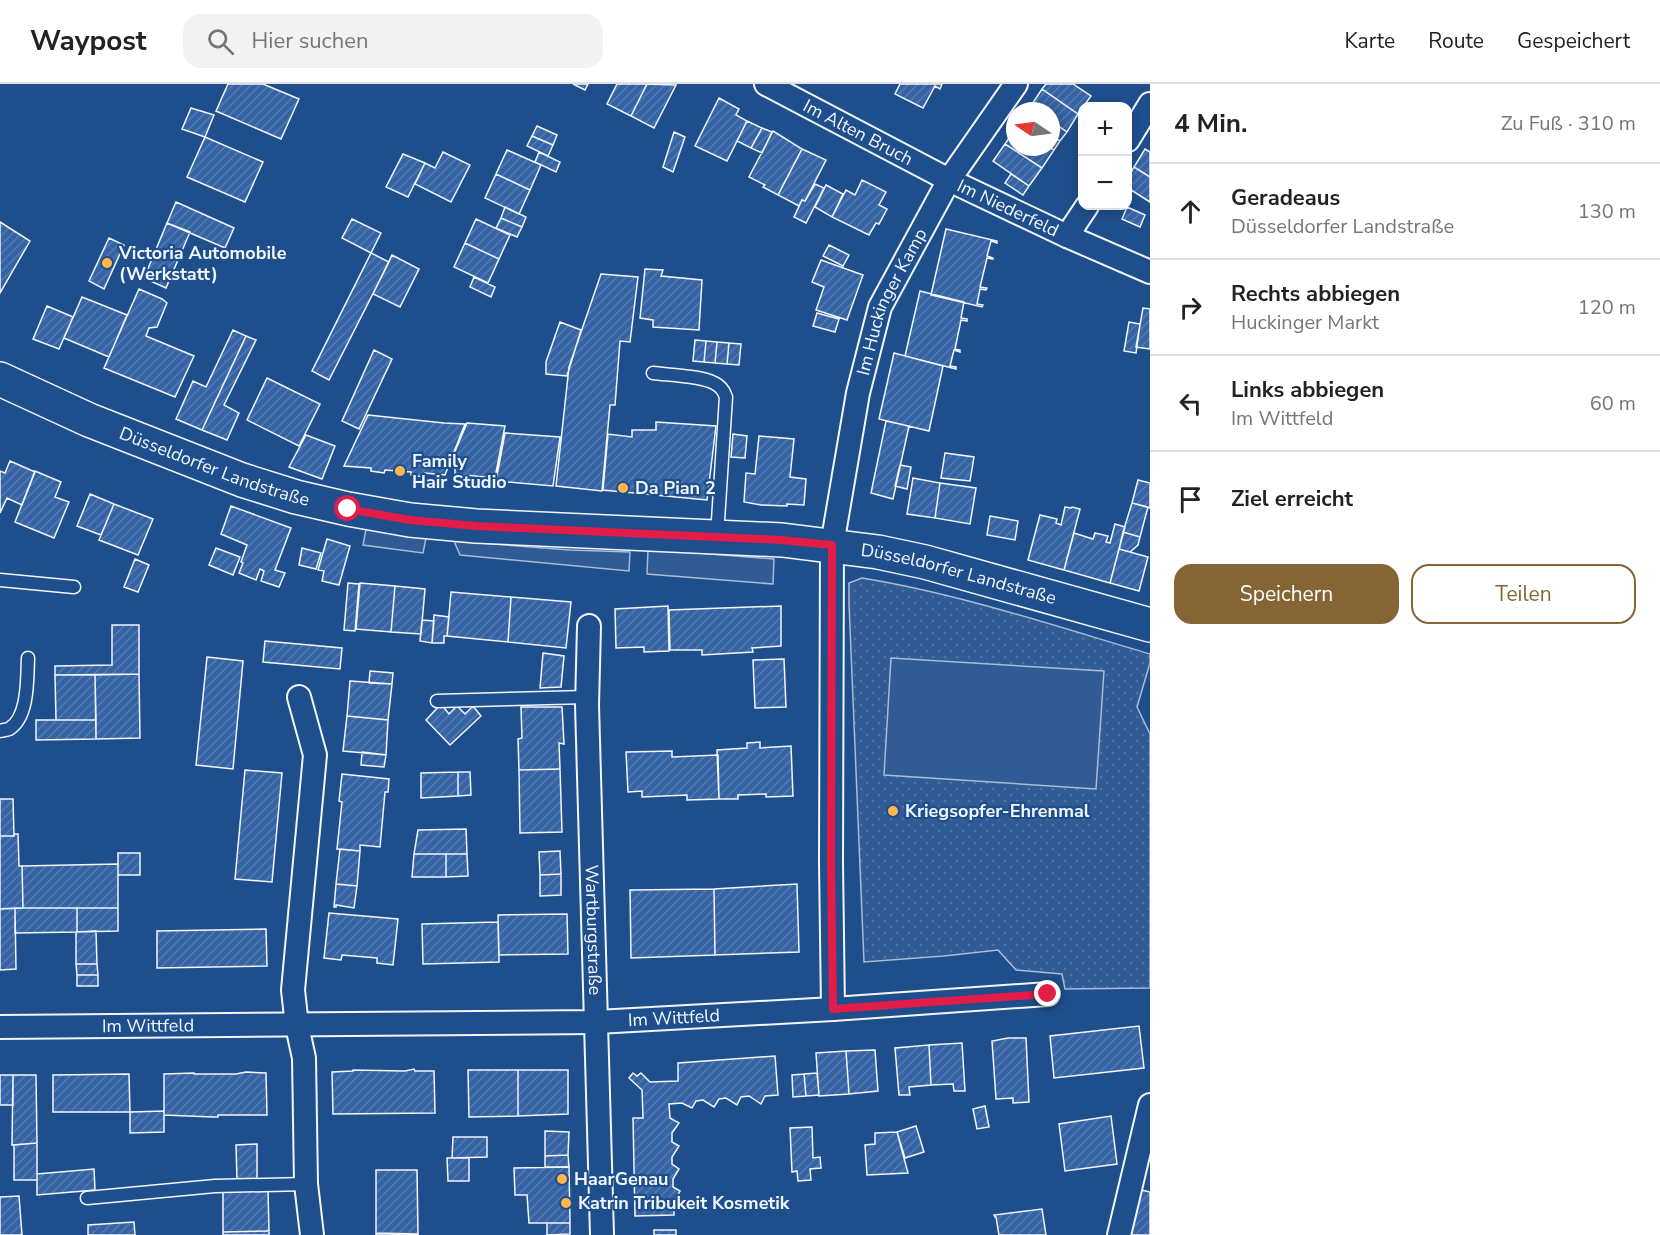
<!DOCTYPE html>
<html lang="de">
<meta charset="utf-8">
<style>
body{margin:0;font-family:"Nunito Sans",sans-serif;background:#f2f2f2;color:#222}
.controls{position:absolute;right:18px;top:18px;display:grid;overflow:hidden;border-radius:12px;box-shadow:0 3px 9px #0003}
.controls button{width:54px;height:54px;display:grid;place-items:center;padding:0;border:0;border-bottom:2px solid #e0e0e0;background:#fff;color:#222;font:30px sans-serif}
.compass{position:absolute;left:1006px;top:18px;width:54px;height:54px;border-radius:50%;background:#fff;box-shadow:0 3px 9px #0003;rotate:283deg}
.stop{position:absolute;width:18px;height:18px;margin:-14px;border:4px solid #e11d48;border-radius:50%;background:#fff}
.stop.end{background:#e11d48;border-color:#fff;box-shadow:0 2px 6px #0008}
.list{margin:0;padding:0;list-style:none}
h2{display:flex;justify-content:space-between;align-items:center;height:78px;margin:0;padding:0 24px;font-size:26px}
h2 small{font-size:20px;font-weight:400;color:#767676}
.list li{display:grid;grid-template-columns:39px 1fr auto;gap:18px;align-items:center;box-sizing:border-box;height:96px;padding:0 24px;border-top:2px solid #e0e0e0}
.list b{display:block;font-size:22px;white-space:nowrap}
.list p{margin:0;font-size:20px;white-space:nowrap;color:#767676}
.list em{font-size:20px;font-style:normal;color:#767676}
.actions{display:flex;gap:12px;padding:18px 24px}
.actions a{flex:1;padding:14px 0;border:2px solid #856535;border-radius:18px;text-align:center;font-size:21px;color:#856535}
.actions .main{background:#856535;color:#fff}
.icon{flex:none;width:33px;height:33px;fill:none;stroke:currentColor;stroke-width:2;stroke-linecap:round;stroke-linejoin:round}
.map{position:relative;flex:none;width:1150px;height:1151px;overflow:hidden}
header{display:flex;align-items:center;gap:36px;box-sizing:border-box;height:84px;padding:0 30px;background:#fff;border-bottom:2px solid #e0e0e0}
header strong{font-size:28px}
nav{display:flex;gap:33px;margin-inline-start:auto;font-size:21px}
.search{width:420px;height:54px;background:#f2f2f2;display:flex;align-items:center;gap:15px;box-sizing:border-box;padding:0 21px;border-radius:18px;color:#767676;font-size:22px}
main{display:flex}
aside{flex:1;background:#fff}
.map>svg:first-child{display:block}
.park{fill:url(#park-dots);stroke:#a8bbd7;stroke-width:1.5}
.pitch{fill:#305b95;stroke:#a8bbd7;stroke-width:1.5}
.building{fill:url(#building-hatch);stroke:#f2f6ff;stroke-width:1.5}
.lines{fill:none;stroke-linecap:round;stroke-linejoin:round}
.lane-casing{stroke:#f2f6ff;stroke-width:15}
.street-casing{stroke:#f2f6ff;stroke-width:26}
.secondary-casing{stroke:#f2f6ff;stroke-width:36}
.lane{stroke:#1f4e8c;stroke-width:12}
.street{stroke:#1f4e8c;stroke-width:22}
.secondary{stroke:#1f4e8c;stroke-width:33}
.route{stroke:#e11d48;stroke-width:8}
.poi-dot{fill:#ffb74d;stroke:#1f4e8c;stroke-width:2}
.labels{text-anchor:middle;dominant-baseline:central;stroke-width:4.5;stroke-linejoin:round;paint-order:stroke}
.street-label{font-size:18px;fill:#f2f6ff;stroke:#1f4e8c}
.poi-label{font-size:18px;font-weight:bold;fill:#f2f6ff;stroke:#1f4e8c;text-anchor:start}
</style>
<header>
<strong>Waypost</strong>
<div class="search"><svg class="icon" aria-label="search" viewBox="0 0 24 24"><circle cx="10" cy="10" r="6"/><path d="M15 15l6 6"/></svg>Hier suchen</div>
<nav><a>Karte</a><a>Route</a><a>Gespeichert</a></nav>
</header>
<main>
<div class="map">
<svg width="1150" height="1151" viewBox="0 0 1150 1151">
<defs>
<pattern id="park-dots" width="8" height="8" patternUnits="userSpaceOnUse" patternTransform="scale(1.5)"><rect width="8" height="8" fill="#305b95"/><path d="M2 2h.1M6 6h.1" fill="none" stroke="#4e73a5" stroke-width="1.8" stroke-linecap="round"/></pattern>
<pattern id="building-hatch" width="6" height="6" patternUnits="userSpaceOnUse" patternTransform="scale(1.5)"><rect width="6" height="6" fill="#3563a3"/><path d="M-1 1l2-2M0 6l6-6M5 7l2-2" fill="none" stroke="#537ab1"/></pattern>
</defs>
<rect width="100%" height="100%" fill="#1f4e8c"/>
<path class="park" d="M862 494C960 510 1055 542 1150 570V579L1137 623 1150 650V904L1065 905 1062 890 1016 886 998 866 944 872 864 878 849 520V499Z"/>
<path class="pitch" d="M366 445 426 454 423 469 363 461Z
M454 457 570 466 630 468 629 487 460 471Z
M648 465 774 475 773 500 647 490Z
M891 574 1104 587 1096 705 884 691Z"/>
<path class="building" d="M228 0H263L299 15 281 55 216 27Z
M573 0H588L585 6Z
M617 0H647L631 32 607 20Z
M647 0 676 1 654 44 631 32Z
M900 0H942L940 5 935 2 923 24 895 10Z
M1046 0H1073L1091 12 1078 30 1042 5Z
M1042 5 1078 30 1067 48 1051 37V27H1036L1030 23Z
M719 14 739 25 736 31 747 37 727 77 695 62Z
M191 24 214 31 205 53 182 45Z
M747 37 762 44 751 64 737 57Z
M1051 37 1067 48 1060 57 1051 51Z
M537 42 557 51 553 61 532 52Z
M762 44 772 48 762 69 751 64Z
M1015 45V63H1049L1054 66 1042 84 1005 60Z
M773 47 802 65 778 111 763 103 765 101 749 93Z
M674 48 685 53 673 88 663 83Z
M1051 51 1060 57 1054 66 1049 63H1051Z
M532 52 553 61 548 72 527 62Z
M205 53 263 78 245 118 187 93Z
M1005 60 1042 84 1029 102 993 77Z
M802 65 826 76 805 117 802 116 799 122 778 111Z
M1145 65 1150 68V93L1134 83Z
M507 66 541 81 530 106 496 90Z
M443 68 470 81 451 118 415 100 425 79 435 84Z
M539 68 560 78 556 88 535 78Z
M403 70 425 79 408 113 386 103Z
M1134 83 1150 93V118L1128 104V94Z
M496 90 530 106 519 130 485 114Z
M1011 90 1029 102 1023 111 1005 99Z
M862 96 886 108 879 121 887 125 879 140 876 139 869 151 832 133 846 106 855 111Z
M815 100 824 104 806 139 794 133 802 116 805 117Z
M826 101 843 110 832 133 815 123Z
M176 118 234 144 225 164 167 139Z
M505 123 526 133 522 143 501 134Z
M1127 123 1145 131 1140 143 1122 135Z
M501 134 522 143 517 153 496 144Z
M352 135 381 149 371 169 342 154Z
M476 135 510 151 499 175 465 159Z
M0 138 30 157 0 209Z
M167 139 190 148 166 204 144 194Z
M946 145 997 157V159L991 157 987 172 993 174V175L987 174 980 203 987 204 986 206 980 205 977 220 983 221 982 223 931 211Z
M109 154 124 161 104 205 89 197Z
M465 159 499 175 488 199 454 183Z
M829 161 849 171 843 182 823 172Z
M371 169 389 178 329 296 312 287Z
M392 171 419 185 400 223 373 210Z
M821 176 863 191 847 236 816 226 824 203 812 198Z
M645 185 663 186 661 192 702 196 699 246 653 243V236L640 234Z
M601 190 638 193 630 258 620 257 615 321H610L602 407 556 402 569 283Z
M474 193 495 203 491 213 470 203Z
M139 205 162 215 167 219 157 243 149 244 146 252 194 272 175 313 104 284Z
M920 207 964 218 961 234 967 235V237L961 236 955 265 960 266V268L954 266 950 282 956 283V285L905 272Z
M82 213 127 231 109 273 64 254Z
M47 222 73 233 59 265 33 255Z
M1143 224 1150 225V265L1136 263Z
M817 229 839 235 835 248 813 242Z
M560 238 581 246 567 292 546 290V278Z
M1129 238 1140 240 1136 269 1124 267Z
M233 246 246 252 202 346 176 335 193 297 206 303Z
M246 252 256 256 224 321 239 329 227 356 202 346Z
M695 256 706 257 704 278 693 277Z
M706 257 717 258 715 279 704 278Z
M717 258 729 259 727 280 715 279Z
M729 259 741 260 739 281 727 280Z
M374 266 392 275 359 345 342 337Z
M894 269 943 282 929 347 879 335Z
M267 294 320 320 299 362 247 336Z
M368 331 444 339 465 340 445 391 425 389 424 393 411 391V388L385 386 384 389 371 387V384L344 382Z
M886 337 909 342 893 415 871 409Z
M656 338 716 342 707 416 603 406 608 350 632 353V346H656Z
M467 339 505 342 495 394 455 390V380L450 379Z
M505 349 560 353 553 402 496 397Z
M733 350 747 352 745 374 731 373Z
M306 351 335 362 322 395 289 383Z
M759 352 794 355 790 393 806 395 804 421 787 420V422L761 421 744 418 746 389 755 390Z
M945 369 974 373 970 397 941 394Z
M10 377 35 388 22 421 7 414 0 429V387L5 389Z
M900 381 911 383 907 405 895 402Z
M35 387 61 398 55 413 69 418 54 454 15 438Z
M913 394 940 399 935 434 907 430Z
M1138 396 1150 399V424L1132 419Z
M940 399 976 404 970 440 935 434Z
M90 410 114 420 101 451 77 442Z
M1132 419 1148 423 1140 453 1123 448Z
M114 420 153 435 138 471 99 456Z
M231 422 291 444 275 486 285 489 279 503 261 497 264 487 260 485 256 496 239 489 243 479 241 478 247 461 221 450Z
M1065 423 1071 424 1072 423 1080 425 1064 486 1028 476 1040 431 1057 435 1056 439 1061 441Z
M990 432 1018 437 1015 456 987 451Z
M1115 440 1125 443 1110 499 1064 486 1074 449 1093 455 1095 449 1108 452 1106 458 1110 459Z
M1123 448 1140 453 1138 461 1130 468 1119 465Z
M327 455 350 462 339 501 322 497 324 487 318 486Z
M216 464 240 473 233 491 209 481Z
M302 464 321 469 316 485 299 481Z
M1119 465 1148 473 1139 507 1110 499Z
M135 475 149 481 138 508 124 503Z
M348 499 359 500 355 547 344 546Z
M360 499 395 502 391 548 356 545Z
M395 502 425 505 421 550 391 548Z
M451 508 511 513 508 558 447 552Z
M511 513 571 518 566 564 508 558Z
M668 522 669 567 644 568V563L616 564 615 525Z
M781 522V562L752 564 753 568 702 571V566H670L669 526Z
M434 531 449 533 447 552H444V559H432Z
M422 536 434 537 432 559 420 557Z
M112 541H139V590L55 591V582L112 581Z
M265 557 342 564 340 585 263 578Z
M543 569 564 572 561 603 540 604Z
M207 573 243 577 233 685 196 681Z
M784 575 786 623 755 624 753 576Z
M370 587 393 589 392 600 369 599Z
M139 590 140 654 96 655 95 591Z
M55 591H95L96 636H56Z
M350 597 392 600 388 636 347 632Z
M441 620 449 630 457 622 465 630 473 622 481 632 450 661 426 636Z
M521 623H562L564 660 559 659 560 685 519 686 518 655 522 654Z
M347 632 388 636 386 671 343 667Z
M36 636H96V655L36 656Z
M760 658V664L791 662 793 712 766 713V710L738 711V715H719L717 666 747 664V659Z
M672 667V673L718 671 719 715 687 716V711L642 713V707L628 708 626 668Z
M362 668 386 671 384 683 361 681Z
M560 685 562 748 520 749 519 686Z
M245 686 282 689 272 798 235 795Z
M458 688H470L471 711 458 712Z
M458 688V712L421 714V689Z
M342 690 389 695 388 708H385L380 763 360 761V767L337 765 342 718 339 717Z
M0 715H13L14 752H0Z
M466 745 467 770H414L418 746Z
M14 750H18L19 782H22L23 824 0 825V752H14Z
M340 765 360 767 357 802 336 800Z
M560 767 561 790 540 791 539 768Z
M118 769H140V791H118Z
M414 770H446V793H412Z
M446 770H467L468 792 446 793Z
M118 780V824H23L22 782Z
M561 790V811L540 812V791Z
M336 800 357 802 354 824 336 821V823H334Z
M797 800 799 868 715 871 714 805Z
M714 805 715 871 631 874 630 806Z
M15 824 16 885 0 886V825Z
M15 824H77V848L15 849Z
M77 824H118V847L77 848Z
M329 829 398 835 393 881 377 879V874L342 871 341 876 324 874Z
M567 830 568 870 499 871 498 831Z
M498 838 499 878 423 880 422 840Z
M266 845 267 882 157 884V847Z
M96 847 97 880H76V848Z
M76 880H97L98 891H77Z
M77 891H98V902H77Z
M1139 942 1144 984 1054 994 1050 952Z
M1008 954H1026L1029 1018 1013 1019V1014L996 1015 992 957Z
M962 959 965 1007H954L953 1000 931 1001 929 961Z
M929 961 931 1001 909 1003 910 1011H899L895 964Z
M875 966 878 1007 849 1010 846 967Z
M846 967 849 1010 819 1012 816 969Z
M775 972 778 1011 765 1012 761 1020 749 1012 741 1013 737 1021 726 1014 719 1015 714 1023 703 1016 696 1017 692 1024 682 1019 669 1020 670 1034 679 1039 672 1049V1058L679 1062 672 1073V1080L679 1085 673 1095V1103L680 1107 674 1118V1131L635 1132 633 1034H643L642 1006 629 994 633 989 637 992 641 989 650 998 678 997V979Z
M414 985 415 987H434L435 1029 333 1030 332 988 353 987V986L405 987Z
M468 986H518V1032L469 1033Z
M518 986H568V1030L518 1032Z
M246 988 266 989 267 1031H218V1033H213L164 1031V990L194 989V990H236Z
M817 989 819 1011 806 1012 804 990Z
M129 990 130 1028H53V991Z
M804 990 806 1012 793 1013 792 991Z
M0 991H13V1021H0Z
M13 991H36L37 1059 12 1061Z
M985 1022 989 1043 977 1045 973 1025Z
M164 1027V1048L130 1049V1028Z
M1111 1032 1117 1080 1065 1087 1059 1040Z
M916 1042 924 1068 905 1074 897 1048Z
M812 1043 813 1074 820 1073 821 1084 810 1085 811 1096 798 1097 797 1087 792 1088 790 1044Z
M545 1047 569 1048 568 1071 545 1072Z
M897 1048 908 1089 867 1091 865 1061 875 1060V1049Z
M453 1053H487V1073L452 1074Z
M37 1059V1096H14V1061Z
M257 1060V1095L237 1096 236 1061Z
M568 1071 569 1083H545V1072Z
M447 1074H469V1097H448Z
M569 1083 570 1139H529L527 1111H515L514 1084Z
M94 1085 95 1106 37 1111V1090Z
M376 1086H417L418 1150 376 1149Z
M268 1105 269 1147 223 1148V1106Z
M1141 1106 1150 1108V1151H1130Z
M19 1112 22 1151H0V1113Z
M1042 1125 1046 1151H999L996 1133H995L994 1131Z
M134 1138 135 1151H88V1141Z
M547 1139H570V1150L547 1151Z
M654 1146H676V1151H654Z
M269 1147V1151H223V1148Z
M376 1149 418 1150V1151H376Z"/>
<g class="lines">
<g class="lane-casing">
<path id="lane" d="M653 289C669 291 701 292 714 299 721 302 724 307 726 313L717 452
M0 496 74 503
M437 617 587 613
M0 647C3 646 6 646 9 645 29 633 27 594 28 574
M87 1114 215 1102 306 1100"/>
</g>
<g class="street-casing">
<g id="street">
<path id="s1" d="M766 0 949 96 1067 152 1150 188"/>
<path d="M1128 56 1150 20"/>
<path d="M1067 152 1087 122"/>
<path id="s2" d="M589 542 587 621 602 1151"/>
<path d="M299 613 315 671 293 906 297 942 304 974 306 1100 312 1151"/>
<path id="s3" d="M833 925 831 779 832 461 858 309 880 223 949 96 1016 0"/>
<path id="s4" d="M0 943 597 938 833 925 1048 910"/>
<path d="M1119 1151 1150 1021"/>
</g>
</g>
<g class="secondary-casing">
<g id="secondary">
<path id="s5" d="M0 295 89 336 242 396 296 413 348 425 410 436 476 442 782 456 878 468 925 478 1150 541"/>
</g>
</g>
<use href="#lane" class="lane"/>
<use href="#street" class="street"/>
<use href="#secondary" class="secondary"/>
</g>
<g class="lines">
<path class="route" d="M348 425 410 436 476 442 782 456 832 461 831 779 833 925 1048 910"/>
</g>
<g class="poi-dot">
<circle cx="107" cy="179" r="6"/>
<circle cx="400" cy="387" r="6"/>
<circle cx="623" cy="404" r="6"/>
<circle cx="893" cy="727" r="6"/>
<circle cx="562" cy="1095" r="6"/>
<circle cx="566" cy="1119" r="6"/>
</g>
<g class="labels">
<g class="street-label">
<text stroke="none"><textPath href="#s1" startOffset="104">Im Alten Bruch</textPath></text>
<text stroke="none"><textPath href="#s1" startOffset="272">Im Niederfeld</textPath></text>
<text stroke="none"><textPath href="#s3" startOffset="716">Im Huckinger Kamp</textPath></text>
<text stroke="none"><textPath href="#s5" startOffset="232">Düsseldorfer Landstraße</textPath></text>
<text stroke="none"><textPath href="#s5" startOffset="988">Düsseldorfer Landstraße</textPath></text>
<text stroke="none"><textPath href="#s2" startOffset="304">Wartburgstraße</textPath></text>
<text stroke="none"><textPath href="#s4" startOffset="674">Im Wittfeld</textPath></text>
<text stroke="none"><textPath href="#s4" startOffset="148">Im Wittfeld</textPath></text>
</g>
<g class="poi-label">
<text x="119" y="169">Victoria Automobile<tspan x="119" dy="21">(Werkstatt)</tspan></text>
<text x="412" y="377">Family<tspan x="412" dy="21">Hair Studio</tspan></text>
<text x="635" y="404">Da Pian 2</text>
<text x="905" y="727">Kriegsopfer-Ehrenmal</text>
<text x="574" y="1095">HaarGenau</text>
<text x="578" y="1119">Katrin Tribukeit Kosmetik</text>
</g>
</g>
</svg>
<div class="controls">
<button>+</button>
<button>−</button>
</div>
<svg class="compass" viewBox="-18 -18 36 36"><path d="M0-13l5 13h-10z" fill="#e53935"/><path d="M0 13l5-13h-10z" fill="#767676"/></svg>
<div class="stop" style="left:348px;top:425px"></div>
<div class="stop end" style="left:1048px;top:910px"></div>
</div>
<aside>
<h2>4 Min.<small>Zu Fuß · 310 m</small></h2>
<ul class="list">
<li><svg class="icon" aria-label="ahead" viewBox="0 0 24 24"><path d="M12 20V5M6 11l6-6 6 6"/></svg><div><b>Geradeaus</b><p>Düsseldorfer Landstraße</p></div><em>130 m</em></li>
<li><svg class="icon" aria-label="right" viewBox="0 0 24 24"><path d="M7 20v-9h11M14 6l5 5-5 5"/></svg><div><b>Rechts abbiegen</b><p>Huckinger Markt</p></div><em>120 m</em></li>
<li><svg class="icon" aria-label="left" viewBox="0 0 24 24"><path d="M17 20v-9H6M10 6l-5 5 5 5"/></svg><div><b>Links abbiegen</b><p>Im Wittfeld</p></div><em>60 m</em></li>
<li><svg class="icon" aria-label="arrive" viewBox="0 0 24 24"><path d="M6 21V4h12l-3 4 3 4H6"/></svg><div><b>Ziel erreicht</b></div></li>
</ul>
<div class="actions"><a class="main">Speichern</a><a>Teilen</a></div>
</aside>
</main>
